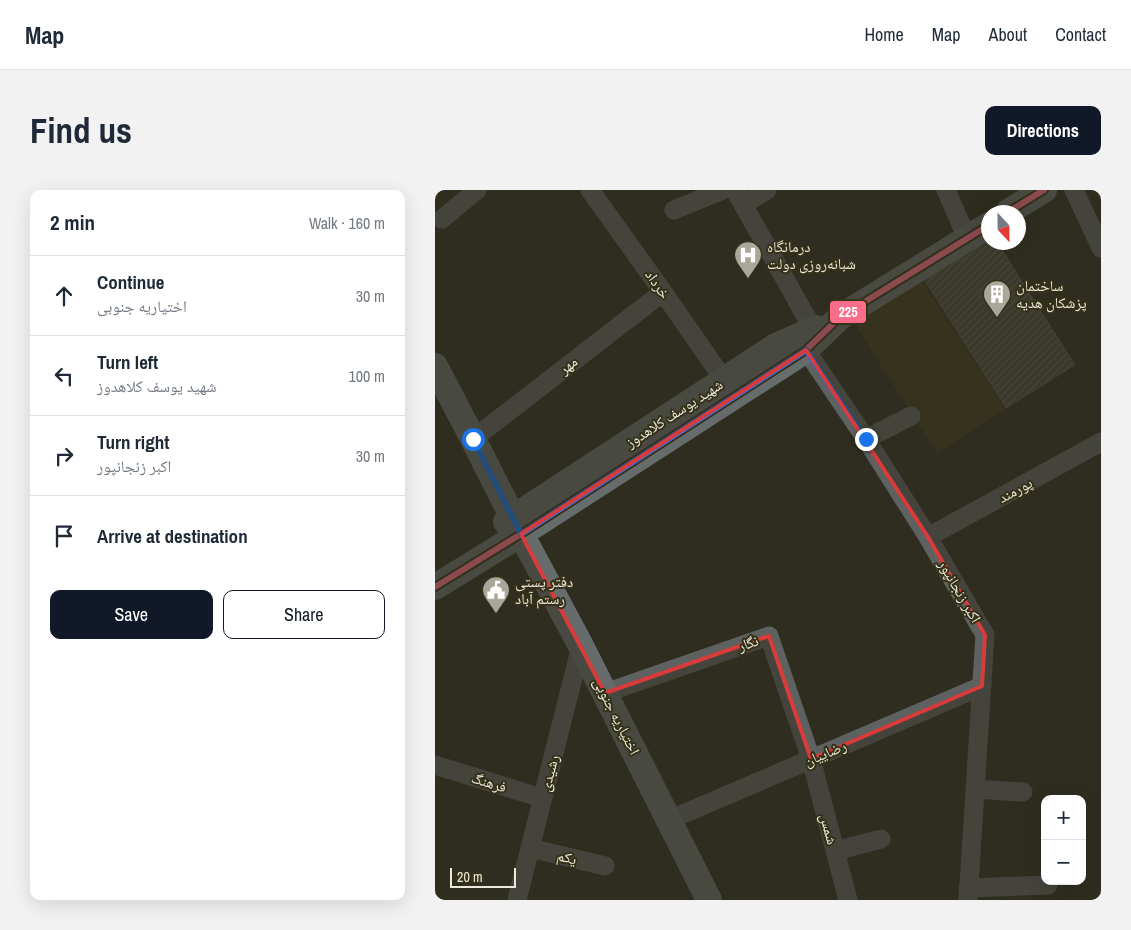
<!DOCTYPE html>
<meta charset="utf-8">
<style>
body{margin:0;font-family:"Archivo Narrow","Noto Naskh Arabic",sans-serif;background:#f2f2f3;color:#1f2937}
.controls{position:absolute;right:15px;bottom:15px;display:grid;overflow:hidden;border-radius:10px;box-shadow:0 5px 20px #0002}
.controls button{width:45px;height:45px;display:grid;place-items:center;padding:0;border:0;border-bottom:1px solid #e0e1e3;background:#fff;color:#1f2937;font:25px sans-serif}
.compass{position:absolute;left:546px;top:15px;width:45px;height:45px;border-radius:50%;background:#fff;box-shadow:0 5px 20px #0002;rotate:158deg}
.scale{position:absolute;left:15px;bottom:12px;width:66px;box-sizing:border-box;padding-left:5px;border:2px solid #ebe8da;border-top:0;font-size:14px;line-height:18px;white-space:nowrap;color:#ebe8da;-webkit-text-stroke:4px #353119;paint-order:stroke}
.stop{position:absolute;width:15px;height:15px;margin:-11px;border:4px solid #1a73e8;border-radius:50%;background:#fff}
.stop.end{background:#1a73e8;border-color:#fff;box-shadow:0 1px 5px #0008}
.list{margin:0;padding:0;list-style:none}
h2{display:flex;justify-content:space-between;align-items:center;height:65px;margin:0;padding:0 20px;font-size:21px}
h2 small{font-size:16px;font-weight:400;color:#747a83}
.list li{display:grid;grid-template-columns:32px 1fr auto;gap:15px;align-items:center;box-sizing:border-box;height:80px;padding:0 20px;border-top:1px solid #e0e1e3}
.list b{display:block;font-size:19px;white-space:nowrap}
.list p{margin:0;font-size:16px;white-space:nowrap;color:#747a83}
.list em{font-size:16px;font-style:normal;color:#747a83}
.actions{display:flex;gap:10px;padding:15px 20px}
.actions a{flex:1;padding:11px 0;border:1px solid #111827;border-radius:10px;text-align:center;font-size:18px;color:#111827}
.actions .main{background:#111827;color:#fff}
.icon{flex:none;width:28px;height:28px;fill:none;stroke:currentColor;stroke-width:2;stroke-linecap:round;stroke-linejoin:round}
.map{position:relative;flex:none;width:666px;height:710px;overflow:hidden;border-radius:10px}
header{display:flex;align-items:center;gap:30px;box-sizing:border-box;height:70px;padding:0 25px;background:#fff;border-bottom:1px solid #e0e1e3}
header strong{font-size:24px}
nav{display:flex;gap:28px;margin-inline-start:auto;font-size:18px}
.intro{display:flex;align-items:center;justify-content:space-between;box-sizing:border-box;height:120px;padding:0 30px}
h1{margin:0;font-size:35px}
.button{padding:12px 22px;border-radius:10px;background:#111827;color:#fff;font-size:18px;font-weight:700}
main{display:flex;gap:30px;padding:0 30px}
aside{flex:1;background:#fff;border-radius:10px;box-shadow:0 5px 20px #0002}
.map>svg:first-child{display:block}
.built{fill:#3f391c}
.building{fill:url(#building-hatch);stroke:#565549}
.lines{fill:none;stroke-linecap:round;stroke-linejoin:round}
.minor{stroke:#5d6160;stroke-width:19}
.secondary{stroke:#666b6c;stroke-width:26}
.bus-1-casing{stroke:#353119;stroke-width:10}
.bus-1{stroke:#fb6d88;stroke-width:6}
.route{stroke:#1a73e8;stroke-width:6}
.marked{fill:none;stroke:#d83b3a;stroke-width:4;stroke-linejoin:round}
.labels{text-anchor:middle;dominant-baseline:central;stroke-width:4;stroke-linejoin:round;paint-order:stroke}
.poi-label{font-size:15px;fill:#ebe8da;stroke:#353119;text-anchor:start}
.street-label{font-size:15px;fill:#ebe8da;stroke:#353119}
.line-badge{stroke:#353119;stroke-width:2}
.badge-label{font-size:14px;text-anchor:middle;font-weight:bold;fill:#fff}
</style>
<header>
<strong>Map</strong>
<nav><a>Home</a><a>Map</a><a>About</a><a>Contact</a></nav>
</header>
<div class="intro"><h1>Find us</h1><a class="button">Directions</a></div>
<main>
<aside>
<h2>2 min<small>Walk · 160 m</small></h2>
<ul class="list">
<li><svg class="icon" aria-label="ahead" viewBox="0 0 24 24"><path d="M12 20V5M6 11l6-6 6 6"/></svg><div><b>Continue</b><p>اختیاریه جنوبی</p></div><em>30 m</em></li>
<li><svg class="icon" aria-label="left" viewBox="0 0 24 24"><path d="M17 20v-9H6M10 6l-5 5 5 5"/></svg><div><b>Turn left</b><p>شهید یوسف کلاهدوز</p></div><em>100 m</em></li>
<li><svg class="icon" aria-label="right" viewBox="0 0 24 24"><path d="M7 20v-9h11M14 6l5 5-5 5"/></svg><div><b>Turn right</b><p>اکبر زنجانپور</p></div><em>30 m</em></li>
<li><svg class="icon" aria-label="arrive" viewBox="0 0 24 24"><path d="M6 21V4h12l-3 4 3 4H6"/></svg><div><b>Arrive at destination</b></div></li>
</ul>
<div class="actions"><a class="main">Save</a><a>Share</a></div>
</aside>
<div class="map">
<svg width="666" height="710" viewBox="0 0 666 710">
<defs>
<pattern id="building-hatch" width="6" height="6" patternUnits="userSpaceOnUse" patternTransform="scale(1.25)"><rect width="6" height="6" fill="#49473b"/><path d="M-1 1l2-2M0 6l6-6M5 7l2-2" fill="none" stroke="#636257"/></pattern>
</defs>
<rect width="100%" height="100%" fill="#2f2d1f"/>
<path class="built" d="M481 81 570 219 502 263 414 125Z"/>
<path class="building" d="M554 39V52H562L640 175 571 218 483 80Z"/>
<g class="lines">
<path class="minor" d="M155 0 228 102 289 190
M300 0 378 139
M511 0 532 48
M639 0 666 58
M309 14 332 0
M239 20 288 0
M7 29 42 0
M371 160 431 249 493 347 550 445 533 710
M38 249 228 102
M431 249 476 226
M493 347 666 252
M170 503 334 446 376 569 413 710
M0 575 107 608
M540 599 588 602
M234 630 547 496
M95 658 170 676
M400 661 446 649
M533 698 613 695
M82 710 146 456"/>
<path class="secondary" d="M573 22 609 0
M0 176 38 249 86 344 146 456 274 710
M71 332 341 156 381 138
M0 397 86 344 371 160 405 127 554 35"/>
<g class="bus-1-casing">
<path id="bus-1" d="M573 22 609 0
M0 397 86 344 371 160 405 127 554 35"/>
</g>
<use href="#bus-1" class="bus-1"/>
</g>
<g class="lines">
<path class="route" d="M38 249 86 344 371 160 431 249"/>
</g>
<path d="M0 0H666V710H0ZM371 160 493 347 550 445 547 496 376 569 334 446 170 503 86 344Z" fill="#2f2d1f" fill-opacity=".55" fill-rule="evenodd"/>
<path class="marked" d="M371 160 493 347 550 445 547 496 376 569 334 446 170 503 86 344Z"/>
<defs>
<g id="hospital-pin" transform="scale(1.4375)"><path d="M0 17L-7.5 6A9.5 9.5 0 1 1 7.5 6Z" fill="#a9a799" stroke="#353119"/><path d="M-5-5h3v3.5h4V-5h3V5h-3V1.5h-4V5h-3Z" fill="#fff"/></g>
<g id="building-pin" transform="scale(1.4375)"><path d="M0 17L-7.5 6A9.5 9.5 0 1 1 7.5 6Z" fill="#a9a799" stroke="#353119"/><path d="M-4-6H4V6H1V3H-1V6H-4ZM-2.5-4.3h1.7v1.8h-1.7ZM.8-4.3h1.7v1.8H.8ZM-2.5-1h1.7V.8h-1.7ZM.8-1h1.7V.8H.8Z" fill="#fff"/></g>
<g id="civic-pin" transform="scale(1.4375)"><path d="M0 17L-7.5 6A9.5 9.5 0 1 1 7.5 6Z" fill="#a9a799" stroke="#353119"/><path d="M-.6-6.5H3V-4.5H.6V-3L4-1V1h2V6H-6V1h2V-1L-.6-3ZM-1.2 2.5V6h2.4V2.5Z" fill="#fff"/></g>
</defs>
<g fill-rule="evenodd">
<use href="#hospital-pin" x="313" y="65"/>
<use href="#building-pin" x="562" y="104"/>
<use href="#civic-pin" x="61" y="400"/>
</g>
<g class="labels">
<g class="poi-label">
<text x="332" y="56">درمانگاه<tspan x="332" dy="17">شبانه‌روزی دولت</tspan></text>
<text x="581" y="95">ساختمان<tspan x="581" dy="17">پزشکان هدیه</tspan></text>
<text x="80" y="391">دفتر پستی<tspan x="80" dy="17">رستم آباد</tspan></text>
</g>
<g class="street-label">
<text transform="translate(223 94) rotate(55)">خرداد</text>
<text transform="translate(133 175) rotate(-38)">مهر</text>
<text transform="translate(239 223) rotate(-33)">شهید یوسف کلاهدوز</text>
<text transform="translate(580 300) rotate(-29)">پورمند</text>
<text transform="translate(525 401) rotate(60)">اکبر زنجانپور</text>
<text transform="translate(313 453) rotate(-19)">نگار</text>
<text transform="translate(182 526) rotate(63)">اختیاریه جنوبی</text>
<text transform="translate(390 563) rotate(-23)">رضاییان</text>
<text transform="translate(114 583) rotate(-75)">رشیدی</text>
<text transform="translate(54 592) rotate(17)">فرهنگ</text>
<text transform="translate(394 639) rotate(75)">شمس</text>
<text transform="translate(132 667) rotate(14)">یکم</text>
</g>
</g>
<rect class="line-badge" x="394" y="110" width="38" height="24" rx="5" fill="#fb6d88"/>
<g class="badge-label">
<text x="413" y="127">225</text>
</g>
</svg>
<div class="controls">
<button>+</button>
<button>−</button>
</div>
<svg class="compass" viewBox="-18 -18 36 36"><path d="M0-13l5 13h-10z" fill="#e53935"/><path d="M0 13l5-13h-10z" fill="#747a83"/></svg>
<div class="scale">20 m</div>
<div class="stop" style="left:38px;top:249px"></div>
<div class="stop end" style="left:431px;top:249px"></div>
</div>
</main>
